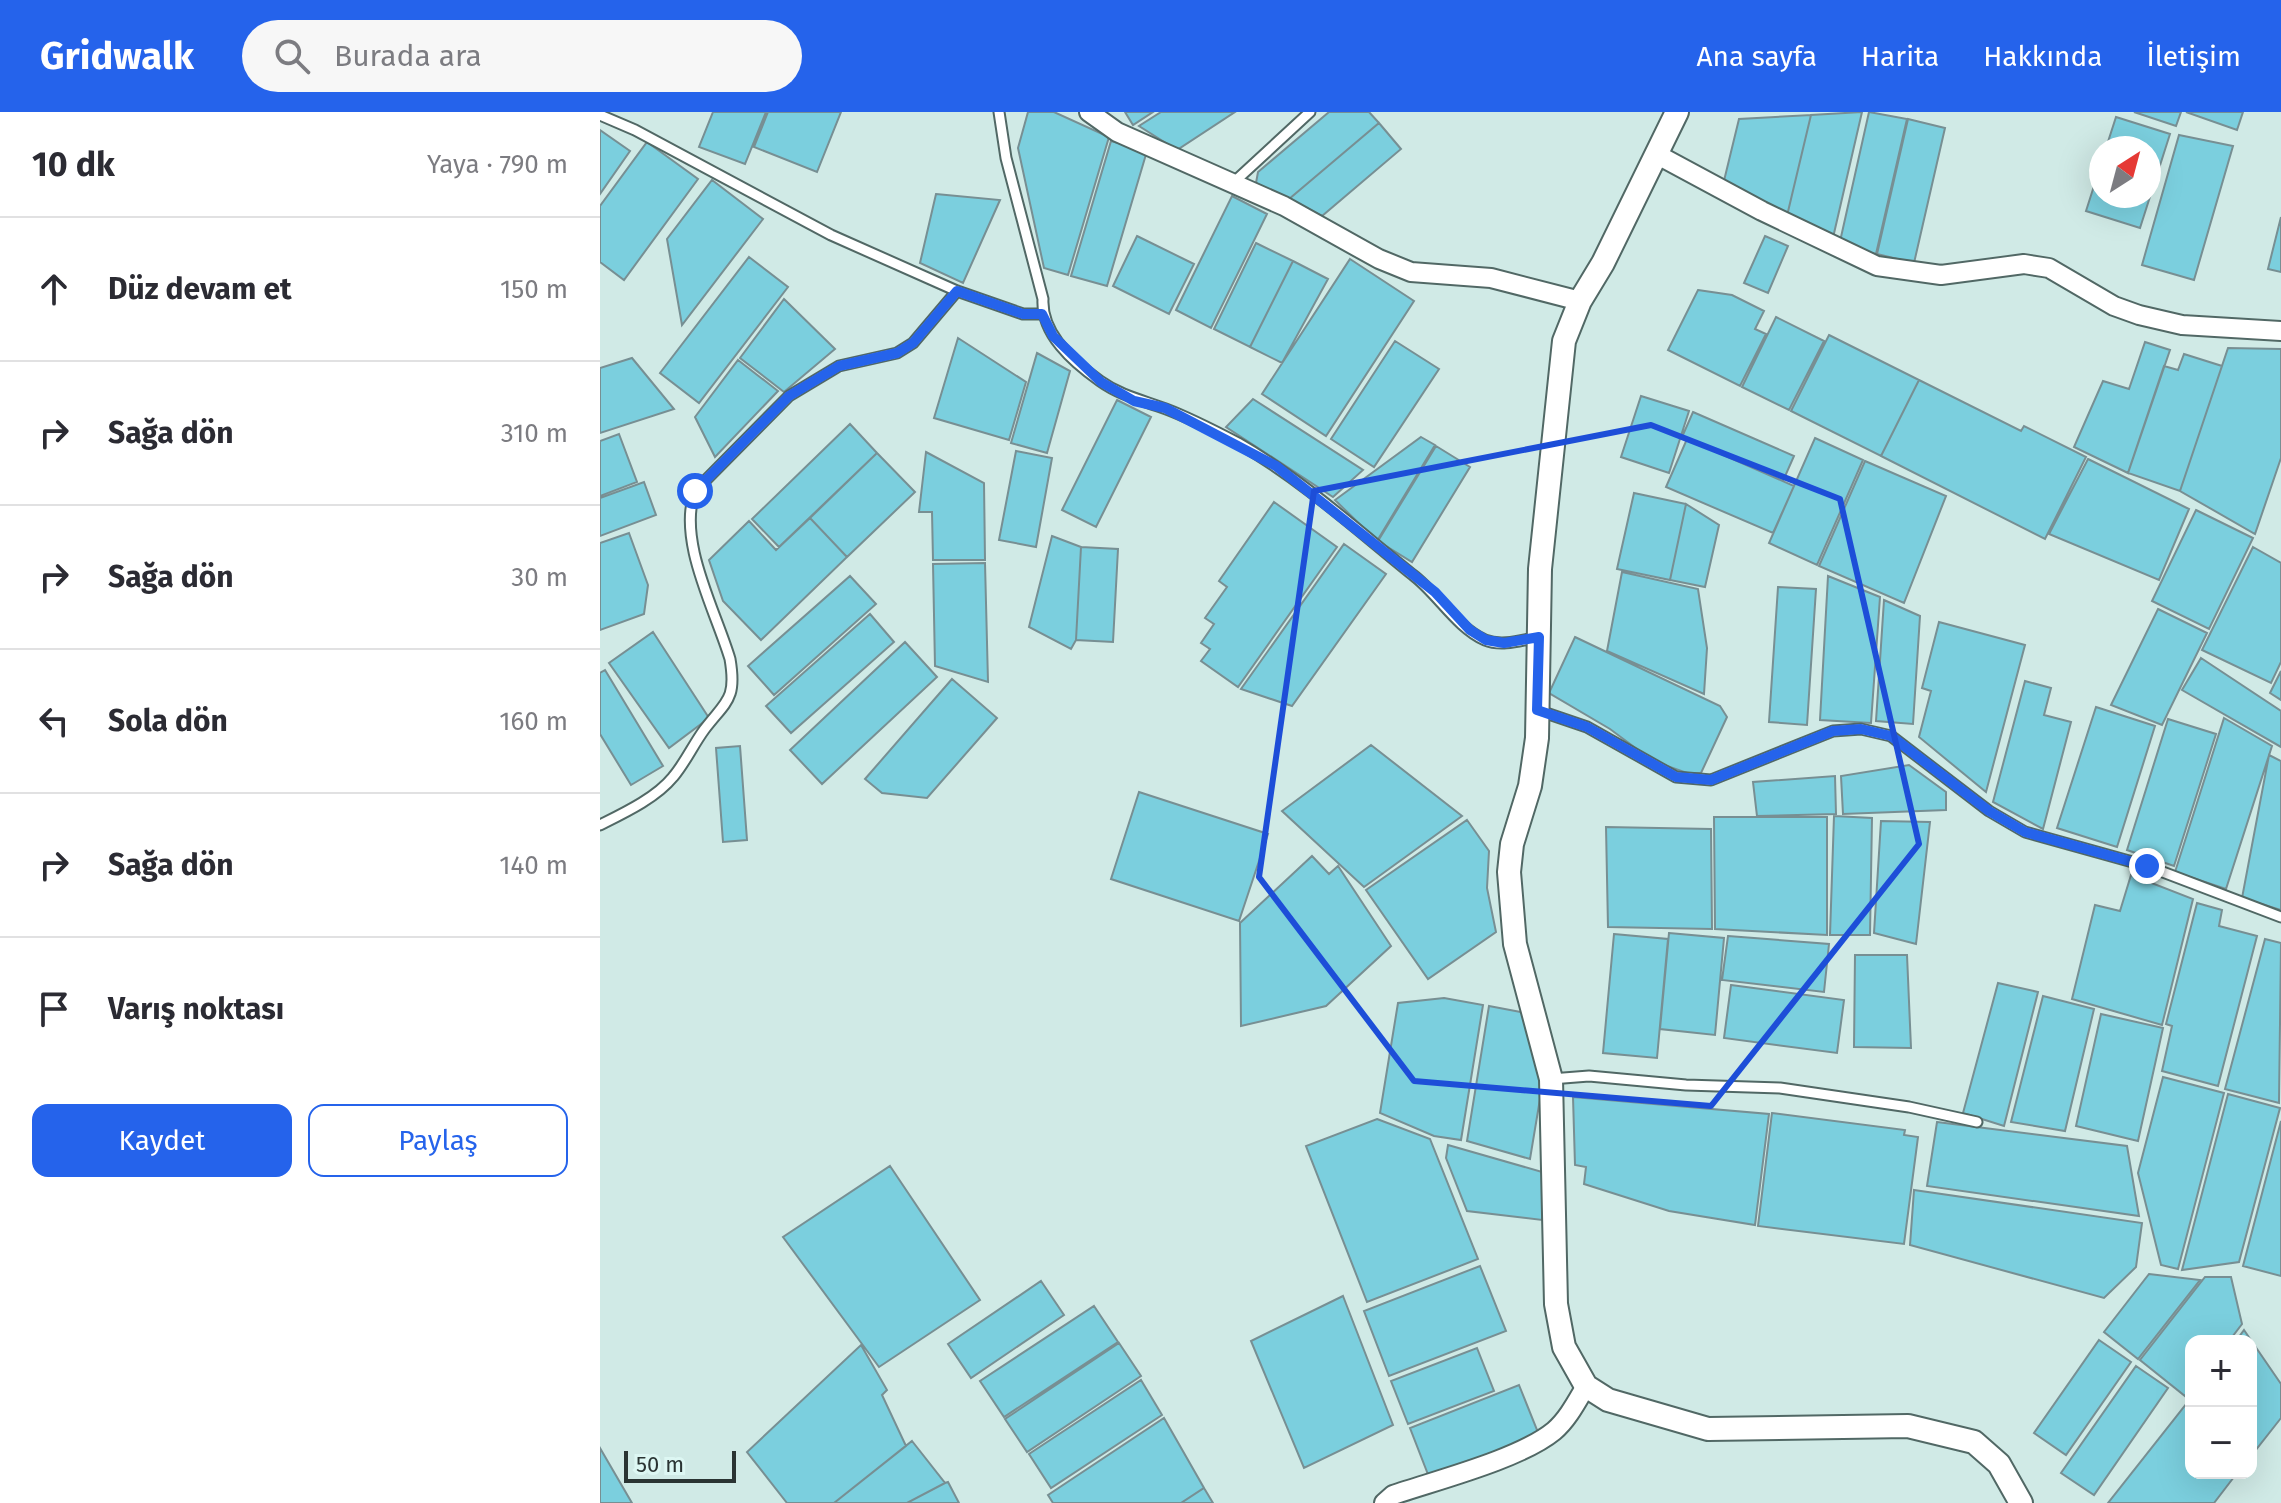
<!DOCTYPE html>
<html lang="tr">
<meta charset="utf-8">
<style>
body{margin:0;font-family:"Fira Sans",sans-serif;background:#f7f7f7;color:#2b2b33}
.controls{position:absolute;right:24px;bottom:24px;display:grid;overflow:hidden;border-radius:16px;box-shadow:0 8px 32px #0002}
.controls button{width:72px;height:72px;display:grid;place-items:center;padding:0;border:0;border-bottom:2px solid #e1e1e2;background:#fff;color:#2b2b33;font:40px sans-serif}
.compass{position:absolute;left:1489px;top:24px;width:72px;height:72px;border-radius:50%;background:#fff;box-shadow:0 8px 32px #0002;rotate:36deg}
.scale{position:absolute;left:24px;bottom:20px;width:112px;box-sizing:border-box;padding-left:8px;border:4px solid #2a3433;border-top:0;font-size:22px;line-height:28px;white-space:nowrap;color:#2a3433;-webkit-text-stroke:6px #ddf7f3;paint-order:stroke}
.stop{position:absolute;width:24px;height:24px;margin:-18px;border:6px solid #2563eb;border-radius:50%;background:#fff}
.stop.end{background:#2563eb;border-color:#fff;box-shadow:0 2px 8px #0008}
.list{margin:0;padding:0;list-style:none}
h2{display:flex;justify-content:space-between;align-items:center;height:104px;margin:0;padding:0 32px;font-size:34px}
h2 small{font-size:26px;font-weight:400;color:#7c7c81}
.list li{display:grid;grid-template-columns:52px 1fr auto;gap:24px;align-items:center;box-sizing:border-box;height:144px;padding:0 32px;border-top:2px solid #e1e1e2}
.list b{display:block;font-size:30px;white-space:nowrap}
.list em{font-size:26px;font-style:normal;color:#7c7c81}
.actions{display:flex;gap:16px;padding:24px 32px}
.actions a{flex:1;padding:18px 0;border:2px solid #2563eb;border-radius:16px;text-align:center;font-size:28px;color:#2563eb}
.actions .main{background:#2563eb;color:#fff}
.icon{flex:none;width:44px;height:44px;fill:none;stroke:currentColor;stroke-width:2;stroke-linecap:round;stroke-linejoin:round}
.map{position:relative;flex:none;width:1681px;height:1391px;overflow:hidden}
header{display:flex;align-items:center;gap:48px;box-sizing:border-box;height:112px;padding:0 40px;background:#2563eb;color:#fff}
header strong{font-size:38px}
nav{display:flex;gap:44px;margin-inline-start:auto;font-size:28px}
.search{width:560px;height:72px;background:#f7f7f7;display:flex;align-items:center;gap:20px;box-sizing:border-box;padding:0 28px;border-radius:44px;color:#7c7c81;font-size:30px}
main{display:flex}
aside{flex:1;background:#fff}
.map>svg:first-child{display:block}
.building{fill:#7bcfde;stroke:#778f93;stroke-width:2}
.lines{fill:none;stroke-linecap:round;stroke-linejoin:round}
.service-casing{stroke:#516865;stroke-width:13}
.minor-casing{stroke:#516865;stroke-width:22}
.tertiary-casing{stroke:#516865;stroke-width:26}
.service{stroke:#fff;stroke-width:9}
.minor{stroke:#fff;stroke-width:18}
.tertiary{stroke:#fff;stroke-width:22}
.route{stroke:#2563eb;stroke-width:10}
.marked{fill:none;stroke:#1d4ed8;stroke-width:6;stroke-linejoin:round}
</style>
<header>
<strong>Gridwalk</strong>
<div class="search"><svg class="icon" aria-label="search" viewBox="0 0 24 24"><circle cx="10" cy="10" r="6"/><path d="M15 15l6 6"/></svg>Burada ara</div>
<nav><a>Ana sayfa</a><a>Harita</a><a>Hakkında</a><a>İletişim</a></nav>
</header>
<main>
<aside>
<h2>10 dk<small>Yaya · 790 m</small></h2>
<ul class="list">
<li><svg class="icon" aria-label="ahead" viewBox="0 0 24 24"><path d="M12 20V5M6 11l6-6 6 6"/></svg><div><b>Düz devam et</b></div><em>150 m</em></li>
<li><svg class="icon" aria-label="right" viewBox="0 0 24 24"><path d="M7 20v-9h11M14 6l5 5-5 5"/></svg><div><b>Sağa dön</b></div><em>310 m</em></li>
<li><svg class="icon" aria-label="right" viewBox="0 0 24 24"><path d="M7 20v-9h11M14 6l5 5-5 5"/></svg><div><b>Sağa dön</b></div><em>30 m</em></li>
<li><svg class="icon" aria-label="left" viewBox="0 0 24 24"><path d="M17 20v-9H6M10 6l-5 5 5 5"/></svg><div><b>Sola dön</b></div><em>160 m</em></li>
<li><svg class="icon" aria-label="right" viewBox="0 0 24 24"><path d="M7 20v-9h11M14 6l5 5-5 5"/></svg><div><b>Sağa dön</b></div><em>140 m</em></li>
<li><svg class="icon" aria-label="arrive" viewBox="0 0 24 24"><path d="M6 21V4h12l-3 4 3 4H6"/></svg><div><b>Varış noktası</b></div></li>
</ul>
<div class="actions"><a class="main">Kaydet</a><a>Paylaş</a></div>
</aside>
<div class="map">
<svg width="1681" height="1391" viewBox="0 0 1681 1391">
<rect width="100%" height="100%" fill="#d0eae6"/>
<path class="building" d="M113 0H166L145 52 99 35Z
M168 0H241L217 60 154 35Z
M428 0H454L509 25 468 163 444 156 418 36Z
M525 0H553L533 13Z
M561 0H635L577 38 539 14Z
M729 0H769L779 11 689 87 656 71 658 60Z
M1262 0 1232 130 1186 108 1211 3Z
M1269 0 1307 7 1276 142 1239 134Z
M1534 0H1581L1576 14Z
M1586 0H1643L1637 18Z
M1211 3 1186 108 1122 77 1139 7Z
M1516 5 1570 22 1540 116 1486 99 1501 52V84H1549V36H1506Z
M1308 7 1345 16 1314 151 1277 142Z
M779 11 801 37 722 104 689 87Z
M0 18 30 39 0 82Z
M1579 23 1633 34 1594 168 1542 153Z
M511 29 547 39 507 174 471 164Z
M47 30 98 67 24 168 0 150V94Z
M112 68 163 107 82 213 67 127Z
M336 82 400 88 363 171 320 151Z
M632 84 667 102 611 216 576 198Z
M1681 105V160L1668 157Z
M537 124 594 152 569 202 513 174Z
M1165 124 1188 134 1168 181 1144 171Z
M656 131 693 149 650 235 614 217Z
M149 145 188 175 99 291 60 261Z
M750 147 814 189 726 324 662 282Z
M693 149 728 167 682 251 650 235Z
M1098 178 1132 183 1164 199 1155 217 1166 222 1140 274 1068 238Z
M184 187 235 237 184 280 140 246Z
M1176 205 1224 229 1189 298 1142 275Z
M1229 223 1319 268 1281 344 1191 299Z
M358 226 426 270 409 328 334 306Z
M795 229 839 257 774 355 731 327Z
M1545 230 1570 238 1528 361 1474 335 1503 269 1529 277Z
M1628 236 1681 237V346L1655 422 1580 379Z
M437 241 470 259 447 341 411 331Z
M1584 242 1622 254 1580 379 1528 361 1564 254 1578 258Z
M32 246 74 297 0 321V256Z
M138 248 178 279 115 345 95 305Z
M1319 268 1421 319 1424 314 1486 345 1445 427 1281 344Z
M1041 284 1089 299 1069 361 1021 345Z
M653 287 763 358 733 385 626 315Z
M517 288 551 305 496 415 462 398Z
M1093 300 1194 344 1183 369 1082 325Z
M250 312 277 341 179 435 152 407Z
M19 322 37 370 0 384V329Z
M821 325 835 333 777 429 735 388Z
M1215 326 1263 348 1217 453 1169 431Z
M1087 327 1194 374 1173 421 1066 375Z
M836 334 870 355 812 450 778 429Z
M416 339 452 346 436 435 399 428Z
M326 340 384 371 385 448H333L332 400H319Z
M277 341 315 380 247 445 210 406Z
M1488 347 1589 397 1559 468 1449 422Z
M1265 349 1346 384 1304 491 1219 454Z
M44 370 56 403 0 424V386Z
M1034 381 1086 392 1070 468 1017 457Z
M674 390 737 435 638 575 601 549 610 537 601 531 614 512 605 506 627 475 619 469Z
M1086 392 1119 413 1105 475 1070 468Z
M1596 398 1653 426 1609 517 1552 489Z
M210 406 247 445 161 528 123 489 109 448 149 409 176 438Z
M29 421 48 473 44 502 0 518V431Z
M452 424 481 435 476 528 471 537 429 515Z
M744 432 786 462 692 594 641 577Z
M481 435 518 437 513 530 476 528Z
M1653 435 1681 451V550L1671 571 1602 538Z
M385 451 388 570 335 554 333 452Z
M1022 460 1098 477 1107 536 1104 582 1007 539Z
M250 464 276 492 174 583 148 554Z
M1228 464 1280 485 1271 611 1220 608Z
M1178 475 1216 477 1207 613 1169 610Z
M1284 488 1320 504 1313 612 1276 609Z
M1558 497 1607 521 1562 613 1511 593Z
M270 502 294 530 191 621 166 594Z
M1339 510 1425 533 1386 680 1319 625 1331 579 1322 576Z
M53 520 109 606 69 636 9 551Z
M975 525 1120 594 1127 605 1101 661H1087L1053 649 1010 617 949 581Z
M305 530 337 565 222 672 190 638Z
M1601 546 1681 599V635L1582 578Z
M5 558 63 654 31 673 0 622V561Z
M1681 559V588L1670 581Z
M352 567 397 606 327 686 282 681 265 667Z
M1425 569 1451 576 1444 603 1471 610 1443 717 1393 690Z
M1496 595 1555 614 1517 735 1457 716Z
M1624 606 1672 634 1626 777 1575 760Z
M1568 607 1616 622 1574 754 1527 738Z
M771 633 862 704 764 775 682 699Z
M140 634 147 728 123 730 116 636Z
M1669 643 1681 649V798L1642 786Z
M1309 653 1346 680V698L1243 702 1241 664Z
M1235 664 1236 702 1157 704 1153 670Z
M539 680 668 722 639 809 511 767Z
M1234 704 1272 706 1270 823H1230Z
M1114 705H1227V823L1115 817Z
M867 708 889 739 887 776 896 820 828 867 766 778Z
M1281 709 1330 710 1316 832 1274 821Z
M1006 715 1111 717 1112 817 1008 815Z
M712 744 729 762 738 754 791 834 726 894 641 914 640 811Z
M1531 763 1593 787 1562 913 1472 887 1495 793 1520 799Z
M1597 791 1622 798 1619 814 1657 824 1618 974 1562 959 1572 914 1566 912Z
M1069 821 1124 826 1115 923 1060 917Z
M1014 822 1068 827 1057 946 1003 941Z
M1128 824 1229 832 1224 880 1122 868Z
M1665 827 1681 831 1679 991 1625 977Z
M1255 843H1307L1311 936 1254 935Z
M1398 871 1438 880 1404 1014 1363 1001Z
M1131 873 1244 888 1237 941 1124 926Z
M1443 884 1494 897 1465 1019 1411 1010Z
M844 886 883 893 861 1028 834 1024 780 1001 798 891Z
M889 894 926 901 945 957 930 1047 867 1029Z
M1501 902 1563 916 1538 1029 1476 1014Z
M1563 965 1624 981 1578 1157 1561 1153 1538 1061Z
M1628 982 1680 996 1639 1150 1582 1158Z
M973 985 1169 1002 1155 1113 1069 1099 984 1072 986 1055 975 1053Z
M1172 1001 1305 1018 1304 1023 1318 1025 1304 1132 1158 1114Z
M777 1007 830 1027 878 1147 767 1190 706 1034Z
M1681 1009V1164L1643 1154Z
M1337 1010 1527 1034 1539 1104 1327 1074Z
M848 1033 949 1062 942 1108 867 1099 846 1046Z
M290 1054 380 1188 279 1255 183 1125Z
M1314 1078 1542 1111 1536 1155 1504 1186 1310 1133Z
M880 1154 906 1219 789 1264 764 1199Z
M1549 1162 1600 1168 1538 1247 1504 1220Z
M1605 1165H1631L1642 1212 1629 1229H1591V1277L1585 1284 1540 1248Z
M441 1169 464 1203 371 1266 348 1232Z
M743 1184 793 1313 704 1356 651 1229Z
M494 1194 518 1230 404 1305 380 1269Z
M1644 1218 1681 1272V1306L1651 1344V1229H1636Z
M1499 1228 1531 1250 1466 1343 1434 1321Z
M519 1231 541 1264 427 1340 405 1307Z
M261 1233 287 1278 282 1283 306 1334 234 1391H187L147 1340Z
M877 1236 894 1279 808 1312 791 1269Z
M1536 1254 1568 1276 1494 1383 1461 1361Z
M541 1268 562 1303 451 1376 429 1342Z
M919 1273 939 1323 829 1365 810 1316Z
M1591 1286V1361H1637L1614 1391H1508Z
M564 1306 604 1376 581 1391H453L448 1383Z
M312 1329 345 1371 307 1391H234Z
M0 1336 32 1391H0Z
M348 1370 359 1391H307L345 1371Z
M604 1376 613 1391H581Z"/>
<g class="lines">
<g class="service-casing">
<path id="service" d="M399 0 406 46 443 187C441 222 473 250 500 269 521 284 542 288 566 297 590 306 615 319 638 331 701 367 756 417 813 463 837 481 857 516 885 528 902 535 922 528 939 525
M0 3 35 18 231 123 357 179 423 202H442
M633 71 710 0
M937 598 987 615 1076 665 1111 668 1233 619 1261 617 1291 624 1389 699 1425 720 1547 754 1681 805
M0 713C24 701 56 686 73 665 85 651 93 633 104 618 126 589 137 588 130 547 115 497 77 429 95 379L189 284 239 254 297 241 313 231 357 179
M951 967 989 964 1086 973 1180 976 1309 995 1377 1010"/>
</g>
<g class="minor-casing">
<path id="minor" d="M489 0 517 20 684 94 779 147 811 160 891 166 980 189
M1056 42 1162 99 1277 154 1341 163 1424 152 1449 156 1514 194 1539 203 1582 213 1681 219
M784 1391 793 1383C837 1368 920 1347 954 1319 968 1307 977 1289 986 1274"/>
</g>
<g class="tertiary-casing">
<path id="tertiary" d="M1077 0 1003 151 980 189 964 229 940 457 937 626 930 674 912 732 909 760 915 832 951 967 956 1192 964 1235 986 1274 1008 1288 1108 1317 1308 1314 1374 1330 1399 1352 1421 1391"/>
</g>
<use href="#service" class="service"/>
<use href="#minor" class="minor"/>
<use href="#tertiary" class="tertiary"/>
</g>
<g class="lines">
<path class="route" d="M95 379 189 284 239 254 297 241 313 231 357 179 423 202H442L453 224 501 270 534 289 565 296 676 354 835 480 870 518 886 528 904 531 939 525 937 598 987 615 1076 665 1111 668 1233 619 1261 617 1291 624 1389 699 1425 720 1547 754"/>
</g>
<path class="marked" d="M1051 313 1240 387 1319 732 1111 994 814 969 659 765 714 379Z"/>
</svg>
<div class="controls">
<button>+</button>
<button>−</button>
</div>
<svg class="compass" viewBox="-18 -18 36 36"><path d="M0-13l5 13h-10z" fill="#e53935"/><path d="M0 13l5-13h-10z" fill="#7c7c81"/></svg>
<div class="scale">50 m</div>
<div class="stop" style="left:95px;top:379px"></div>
<div class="stop end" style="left:1547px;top:754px"></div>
</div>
</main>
